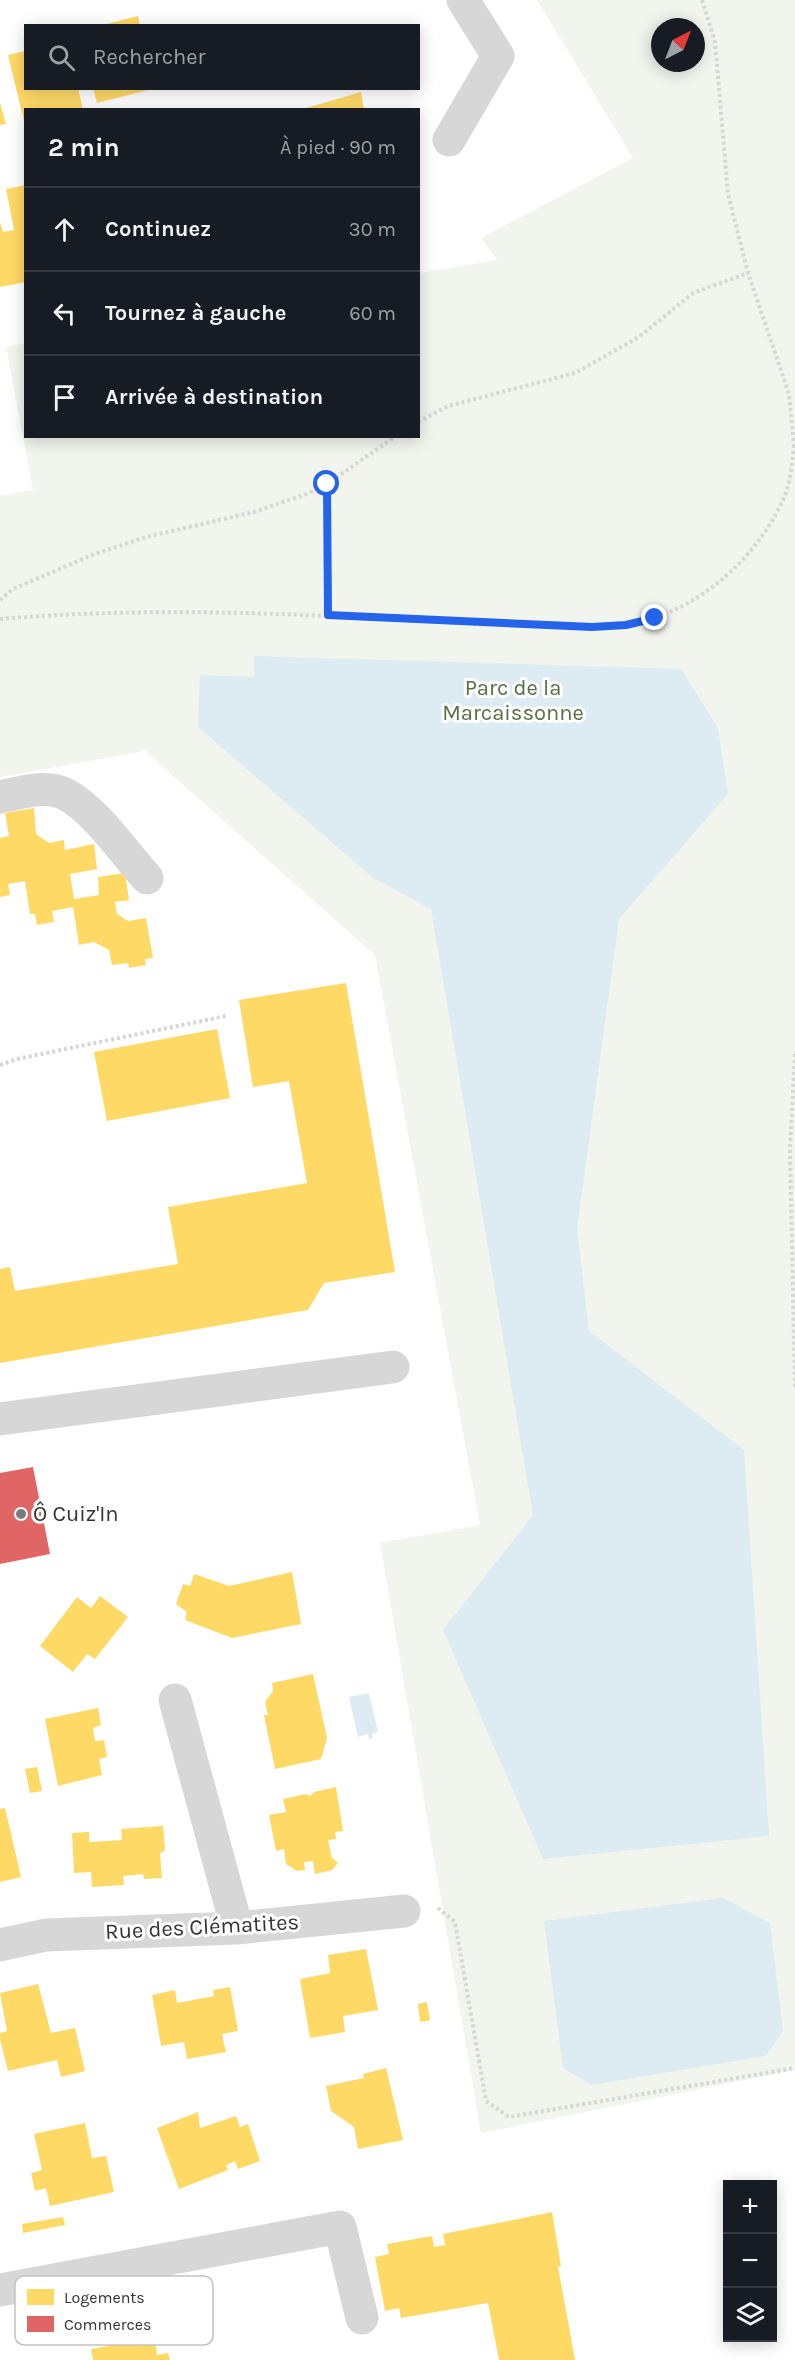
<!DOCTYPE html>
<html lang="fr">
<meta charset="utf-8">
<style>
body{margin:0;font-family:Karla,sans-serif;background:#20242c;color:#f1f3f6}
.controls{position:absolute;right:18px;bottom:18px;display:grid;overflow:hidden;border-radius:0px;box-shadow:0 3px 15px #0003}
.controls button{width:54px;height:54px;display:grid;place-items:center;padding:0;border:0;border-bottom:2px solid #363941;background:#171b24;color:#f1f3f6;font:30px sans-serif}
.compass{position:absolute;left:651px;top:18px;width:54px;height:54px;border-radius:50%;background:#171b24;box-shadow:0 3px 15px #0003;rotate:42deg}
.stop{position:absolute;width:18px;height:18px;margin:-14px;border:4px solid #2563eb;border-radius:50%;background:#fff}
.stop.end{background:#2563eb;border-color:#fff;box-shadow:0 2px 6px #0008}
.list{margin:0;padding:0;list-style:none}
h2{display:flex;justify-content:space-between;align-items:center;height:78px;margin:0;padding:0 24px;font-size:26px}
h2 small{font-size:20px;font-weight:400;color:#9ea1a6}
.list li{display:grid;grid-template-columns:39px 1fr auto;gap:18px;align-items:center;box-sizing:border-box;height:84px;padding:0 24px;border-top:2px solid #363941}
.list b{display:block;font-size:22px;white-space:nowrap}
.list em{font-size:20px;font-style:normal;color:#9ea1a6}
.icon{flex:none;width:33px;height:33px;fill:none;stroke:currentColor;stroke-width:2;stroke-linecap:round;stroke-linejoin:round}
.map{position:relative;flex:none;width:795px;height:2360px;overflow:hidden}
.search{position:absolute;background:#171b24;box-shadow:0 3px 15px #0003;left:24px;top:24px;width:396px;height:66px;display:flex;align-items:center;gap:15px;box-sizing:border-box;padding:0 21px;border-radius:0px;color:#9ea1a6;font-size:22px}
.panel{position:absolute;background:#171b24;box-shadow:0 3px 15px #0003;left:24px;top:108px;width:396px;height:330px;border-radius:0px}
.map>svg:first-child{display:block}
.green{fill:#f1f5ed;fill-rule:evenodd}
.water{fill:#ddebf3}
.homes{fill:#ffd966}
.shops{fill:#e06666}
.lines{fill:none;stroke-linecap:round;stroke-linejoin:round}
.path{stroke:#d6d6d6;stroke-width:4;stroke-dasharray:3 3;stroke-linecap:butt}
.minor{stroke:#d7d7d7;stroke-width:33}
.route{stroke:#2563eb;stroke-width:8}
.poi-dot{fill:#7a7a7a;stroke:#fff;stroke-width:2}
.labels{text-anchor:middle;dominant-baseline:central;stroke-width:6;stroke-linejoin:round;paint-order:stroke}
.park-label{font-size:22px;fill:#56703f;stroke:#fff}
.poi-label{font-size:22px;fill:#333;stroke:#fff;text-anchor:start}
.street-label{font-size:22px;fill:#333;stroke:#fff}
.key{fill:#fff;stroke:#c2c2c2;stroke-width:1.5}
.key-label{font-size:16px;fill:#333}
</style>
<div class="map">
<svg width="795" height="2360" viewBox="0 0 795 2360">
<rect width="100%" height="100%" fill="#fff"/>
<path class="green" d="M537 0H795V2070L481 2133 380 1543 480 1525 375 955 145 751 0 777V496L33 490 6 347 25 343 26 436H418L419 273 497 260 481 238 633 158ZM660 27H696V63H660Z"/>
<path class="water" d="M254 656 681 669 718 728 728 794 619 919 577 1229 589 1331 744 1450 769 1836 543 1859 443 1630 533 1515 431 909 372 877 198 727 200 675 254 677Z
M369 1693 378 1732 372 1734 373 1738 369 1739 368 1734 358 1737 349 1697Z
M723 1898 770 1923 783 2031 766 2056 591 2085 563 2068 544 1921Z"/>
<path class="homes" d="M138 16 140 26H103V25Z
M26 51V88H78L83 110H26L25 125 8 55Z
M93 88H152V89L97 103Z
M361 92 364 110H303V109Z
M0 103 6 124 0 125Z
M26 185V282L0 287V222L3 232 14 230 6 189Z
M34 808 36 834 49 843 64 840 65 850 94 844 97 869 70 874 74 899 99 895 98 877 125 873 129 900 115 902 117 914 128 921 146 918 153 958 145 959 146 965 129 968 128 963 112 965 109 950 94 942 79 945 73 907 52 911 54 922 37 925 35 914H30L25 881 8 884 10 895 0 897V838L9 836 5 813Z
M346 983 395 1272 324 1283 308 1310 0 1363V1269L10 1267 15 1291 178 1264 168 1207 307 1183 289 1081 253 1087 239 1000Z
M217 1029 230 1098 107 1121 94 1052Z
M292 1572 301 1624 232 1638 185 1620 187 1612 176 1604 183 1584 190 1586 194 1574 229 1586Z
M100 1596 128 1617 95 1659 87 1654 73 1672 40 1646 77 1597 91 1608Z
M313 1674 327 1738 321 1759 275 1769 264 1715H268L265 1702 273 1691 272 1683Z
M98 1708 101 1725 93 1728 95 1741 104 1740 107 1757 99 1759 102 1775 58 1786 45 1719Z
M37 1767 42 1791 30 1793 25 1769Z
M336 1787 343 1831 335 1832 336 1839 328 1840 332 1858 338 1863 332 1870 315 1874 313 1861 304 1862 305 1870 297 1871 286 1864 284 1849 276 1851 269 1815 286 1812 283 1799 306 1794 310 1796 314 1792Z
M5 1808 21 1877 0 1882V1809Z
M163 1826 165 1850 160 1854 162 1878 144 1879 143 1874 123 1876 124 1885 92 1887 91 1872 74 1873 72 1833 89 1832V1842L122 1840 121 1829Z
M366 1949 378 2010 343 2016 345 2032 310 2038 300 1979 330 1973 328 1955Z
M38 1984 51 2033 75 2028 85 2071 61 2077 57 2060 8 2071 0 2039V2033L7 2031 0 1993Z
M230 1987 238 2031 222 2034 226 2052 187 2059 184 2042 161 2046 152 1995 175 1990 177 2003 214 1996 213 1990Z
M427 2002 430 2020 420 2022 418 2004Z
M386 2068 403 2140 358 2149 354 2127 331 2111 326 2086 364 2078 363 2074Z
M198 2112 200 2128 236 2116 240 2127 248 2124 260 2161 238 2169 235 2161 226 2165 228 2170 179 2189 157 2128Z
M85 2123 92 2158 106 2156 114 2192 50 2206 46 2188 35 2191 31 2173 42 2170 34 2134Z
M552 2212 561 2266 558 2267 575 2360H499L488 2303 401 2318 399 2308 385 2311 375 2257 389 2254 387 2244 432 2236 434 2247 445 2245 443 2234Z
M63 2217 65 2225 23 2233 22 2224Z
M154 2331 157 2355 168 2353 170 2360H93L91 2349 108 2346 107 2339Z"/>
<path class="shops" d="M33 1467 50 1554 0 1564V1473Z"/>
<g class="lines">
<path class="path" d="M702 0 715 42 728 194 748 273 789 394 794 446
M418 422 448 406 575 373 639 337 693 293 748 273
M327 484 328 615
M0 600 13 589 92 555 146 537 254 512 309 493 327 484 396 436
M0 619C130 608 259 612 390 619 444 622 499 626 553 626 587 626 620 628 652 618 709 602 763 549 785 495 791 479 792 463 794 446
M795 1054 790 1149 795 1388
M0 1065 17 1059 226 1016
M438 1908 455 1922 486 2101 509 2117 795 2068"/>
<path class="minor" d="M449 140 498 56 463 0
M0 797C19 793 46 784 65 794 95 809 124 853 147 878
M0 1419 393 1367
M175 1700 237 1928
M0 1945 46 1935 237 1928 404 1911
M0 2290 340 2227 362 2318"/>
</g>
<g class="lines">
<path class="route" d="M327 484 328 615 592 627 626 625 655 618"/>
</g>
<circle class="poi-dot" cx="21" cy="1514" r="6"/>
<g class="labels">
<g class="park-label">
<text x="513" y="688">Parc de la<tspan x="513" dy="25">Marcaissonne</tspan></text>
</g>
<g class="poi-label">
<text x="33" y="1514">Ô Cuiz'In</text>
</g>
<g class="street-label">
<text transform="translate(202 1927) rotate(-3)">Rue des Clématites</text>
</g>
</g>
<rect x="15" y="2276" width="198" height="69" rx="9" class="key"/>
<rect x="27" y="2289" width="27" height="16" fill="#ffd966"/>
<rect x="27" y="2316" width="27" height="16" fill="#e06666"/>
<g class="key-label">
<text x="64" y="2303">Logements</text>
<text x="64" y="2330">Commerces</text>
</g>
</svg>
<div class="controls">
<button>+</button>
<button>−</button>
<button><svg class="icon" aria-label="layers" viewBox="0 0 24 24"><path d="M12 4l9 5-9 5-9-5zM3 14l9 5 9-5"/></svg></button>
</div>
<svg class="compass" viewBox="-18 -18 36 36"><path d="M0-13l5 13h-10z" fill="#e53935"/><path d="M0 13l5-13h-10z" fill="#9ea1a6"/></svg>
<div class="stop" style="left:327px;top:484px"></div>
<div class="stop end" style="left:655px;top:618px"></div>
<div class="search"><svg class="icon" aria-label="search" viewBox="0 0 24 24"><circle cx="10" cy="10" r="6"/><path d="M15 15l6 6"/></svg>Rechercher</div>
<section class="panel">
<h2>2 min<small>À pied · 90 m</small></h2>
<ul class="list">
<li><svg class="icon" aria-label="ahead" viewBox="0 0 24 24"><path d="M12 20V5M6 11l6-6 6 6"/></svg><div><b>Continuez</b></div><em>30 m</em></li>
<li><svg class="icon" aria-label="left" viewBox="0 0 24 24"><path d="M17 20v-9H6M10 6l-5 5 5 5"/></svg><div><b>Tournez à gauche</b></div><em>60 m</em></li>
<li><svg class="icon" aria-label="arrive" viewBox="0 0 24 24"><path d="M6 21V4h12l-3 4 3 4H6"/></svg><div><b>Arrivée à destination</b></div></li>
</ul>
</section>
</div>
